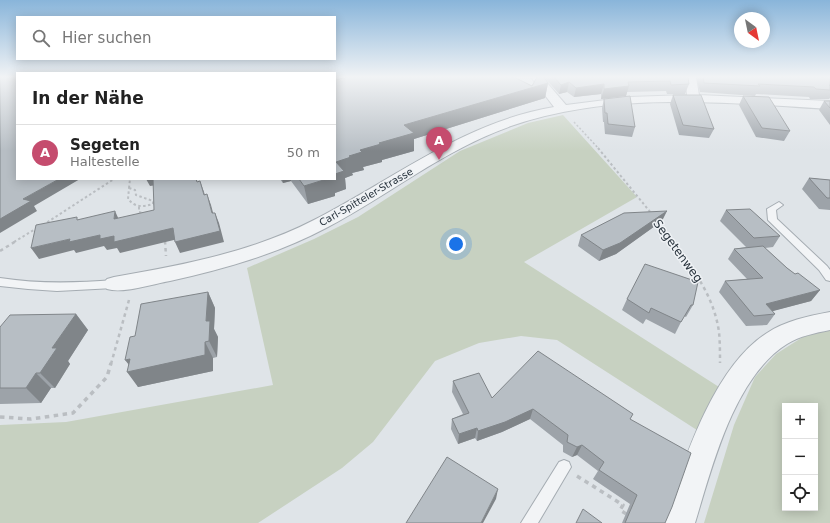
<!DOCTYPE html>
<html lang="de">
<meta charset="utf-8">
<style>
body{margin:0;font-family:"DejaVu Sans",sans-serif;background:#f2f2f2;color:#222}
.controls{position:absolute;right:12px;bottom:12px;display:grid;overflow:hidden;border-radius:0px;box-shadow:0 2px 10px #0003}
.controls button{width:36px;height:36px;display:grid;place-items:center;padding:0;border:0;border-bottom:1px solid #e0e0e0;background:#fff;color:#222;font:20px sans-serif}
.compass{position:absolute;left:734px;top:12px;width:36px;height:36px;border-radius:50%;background:#fff;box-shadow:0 2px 10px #0003;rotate:147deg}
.you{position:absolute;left:456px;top:244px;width:14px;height:14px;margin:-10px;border:3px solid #fff;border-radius:50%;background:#1a73e8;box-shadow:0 0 0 6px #1a73e833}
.badge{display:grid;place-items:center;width:26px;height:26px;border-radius:50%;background:#c54c6e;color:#fff;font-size:13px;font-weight:700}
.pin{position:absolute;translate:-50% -33px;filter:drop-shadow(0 1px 2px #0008)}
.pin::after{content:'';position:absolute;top:21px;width:14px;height:12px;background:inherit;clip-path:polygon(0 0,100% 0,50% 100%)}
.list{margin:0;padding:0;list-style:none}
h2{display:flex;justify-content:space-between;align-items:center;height:52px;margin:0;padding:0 16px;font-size:17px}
h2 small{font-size:13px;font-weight:400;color:#767676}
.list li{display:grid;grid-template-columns:26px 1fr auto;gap:12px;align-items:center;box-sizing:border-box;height:56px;padding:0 16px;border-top:1px solid #e0e0e0}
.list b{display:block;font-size:15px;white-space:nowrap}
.list p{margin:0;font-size:13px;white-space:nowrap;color:#767676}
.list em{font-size:13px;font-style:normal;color:#767676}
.icon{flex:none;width:22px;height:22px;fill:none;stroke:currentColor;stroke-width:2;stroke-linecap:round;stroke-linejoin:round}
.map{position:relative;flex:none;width:830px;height:523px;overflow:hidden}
.search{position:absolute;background:#fff;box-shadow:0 2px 10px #0003;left:16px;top:16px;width:320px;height:44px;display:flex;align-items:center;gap:10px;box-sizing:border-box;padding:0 14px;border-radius:0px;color:#767676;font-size:15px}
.panel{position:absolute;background:#fff;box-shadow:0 2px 10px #0003;left:16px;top:72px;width:320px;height:108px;border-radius:0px}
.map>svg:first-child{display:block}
.green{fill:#c7d1c1;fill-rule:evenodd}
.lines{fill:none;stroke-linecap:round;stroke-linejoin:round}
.lane-casing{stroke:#a5acb2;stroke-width:2}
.street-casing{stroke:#a5acb2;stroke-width:2}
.path-far3{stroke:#babec2;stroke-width:1.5;stroke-dasharray:2 2;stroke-linecap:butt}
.path-far2{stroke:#babec2;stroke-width:2;stroke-dasharray:2.5 2.5;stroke-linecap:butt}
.path-far1{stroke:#babec2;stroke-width:2.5;stroke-dasharray:3.5 3.5;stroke-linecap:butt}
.path{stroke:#babec2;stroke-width:3.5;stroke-dasharray:4.5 4.5;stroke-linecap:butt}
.lane{fill:#f2f4f6;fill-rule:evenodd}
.street{fill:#f2f4f6;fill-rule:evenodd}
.wall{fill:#9da3a9}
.shaded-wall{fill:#808589}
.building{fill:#b7bec4;stroke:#808589}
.labels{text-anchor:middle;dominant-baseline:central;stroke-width:3;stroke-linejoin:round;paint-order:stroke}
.far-street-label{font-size:10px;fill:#29343e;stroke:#eff2f5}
.street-label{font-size:12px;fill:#29343e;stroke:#eff2f5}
</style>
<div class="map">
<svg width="830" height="523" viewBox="0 0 830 523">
<rect width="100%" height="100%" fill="#dfe4e8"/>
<path class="green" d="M563 115 637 197 524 262 719 387 700 432 557 340 521 336 479 343 435 361 373 442 342 468 258 523H0V425L66 422 273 385 247 268 314 239 358 217 460 151 528 123Z
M830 330V523H704L734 425 755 377 776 354 806 335ZM785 406H815V508H785Z"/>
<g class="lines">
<g class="lane-casing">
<path id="lane" d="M779 202 783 205 776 210 777 219 827 266 830 270V281L826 280 819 270 768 220 767 209Z
M0 278C38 284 76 283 114 280L118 281 119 284 118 287 114 288 57 291 28 289 0 286Z
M564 460 569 462 571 467 538 523H521L559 462Z"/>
</g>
<g class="street-casing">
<path id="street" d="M531 77H542L566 105 629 97 687 95 685 77H696L699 95 830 101V109C726 103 615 91 514 125 446 148 389 195 326 228 277 254 224 269 170 281 153 284 123 294 107 289L103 284 107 279 114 277C183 265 252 252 314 220 394 179 464 122 554 107Z
M830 312V330C815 333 800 336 787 344 734 377 712 467 695 523H663C683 464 712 368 767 333 785 321 808 316 830 312Z"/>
</g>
<path class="path-far3" d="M574 122 599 149"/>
<path class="path-far2" d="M598 148 651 213
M129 188 135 190 136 195 153 201V204C143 207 136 208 128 199Z
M129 188 130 179
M139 207V212L143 213
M657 222 672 242
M43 225 114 179
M165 239V242
M14 242 37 228"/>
<path class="path-far1" d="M165 241 166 256
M672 241C693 269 714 296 719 332 720 342 720 353 720 363
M0 251 16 241
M111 364 129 300"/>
<path class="path" d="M0 417 31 419 73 413 107 377 111 363
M577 476 623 505 620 510 628 515"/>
<use href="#lane" class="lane"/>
<use href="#street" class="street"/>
</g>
<path class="wall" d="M544 77H688L689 84 685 94H667L666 91 627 92 626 96 601 99V94L574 97 567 92 559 94Z
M696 77H830V98L829 99H810L809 97 756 94 755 96 700 92Z
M417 78 532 86 548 83 545 98 414 139V151L382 160V162L363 167 364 170 352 173 353 175 345 178 346 189 335 193V196L308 204 291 181 283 183 280 179H335Z
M673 95 714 129 709 138 679 135 670 104Z
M743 96 790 131 784 141 756 137 739 105Z
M604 99 635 127 632 137 605 134 604 122H603L602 108Z
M824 101H830V125L819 110Z
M809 178 830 180V210L819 209 802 189Z
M726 210 780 236 773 247 765 248 787 268 795 274 820 290 811 301 772 311 775 314 767 325 746 326 719 292 725 281 747 279 728 259 734 249 746 247 720 221Z
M662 221 616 254 599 261 578 246 581 235Z
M208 292 215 308 214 329 218 337 217 357 213 358V371L138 387 128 365 135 336Z
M627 299 693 305 686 317 684 316 675 334 646 319 643 324 622 310Z
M76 314 88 330 68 361 70 364 55 388H51L41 403 0 404V327Z
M453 381 492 398 630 419 665 523H622L630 504 593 479 598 471 577 455 572 457 563 452V445L530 419 502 432 477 441 475 438 458 444 451 429 452 419 463 414 452 392Z"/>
<path class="shaded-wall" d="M569 82 567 92 559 94 561 85Z
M548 83 545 98 414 139V151L382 160V162L363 167 364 170 352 173 353 175 345 178 346 189 335 193V196L308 204 304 186 327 179H335L336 162 360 150 379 143 404 125Z
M604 84 601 94 574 97 576 88Z
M629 86 626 96 601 99 604 89Z
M59 179H80L34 206 37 211 0 233V219L23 199Z
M146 179H154L157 185 150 186Z
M282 179H291V181L283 183Z
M200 181 204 192 208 206 204 195Z
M207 194 211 205 216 224 212 213Z
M115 211 120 222 114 219Z
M667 211 662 221 616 254 599 261 603 250Z
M215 213 219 223 224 242 180 253 175 242Z
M173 228 178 239 120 253 117 248 107 250 104 246 76 253 74 250 39 259 31 248 70 239 100 235 114 236Z
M820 290 811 301 758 315 766 304Z
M208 292 215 308 214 329 218 337 217 357 209 341 206 321Z
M76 314 88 330 68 361 70 364 55 388 40 373 52 348Z
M205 342 213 358V371L138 387 127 372 133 370 125 360Z
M36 373 51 388 41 403 26 388Z
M533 409 530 419 502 432 477 441 478 431Z
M477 428 475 438 458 444 459 434Z
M582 445 577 455 572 457 577 447Z
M498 489 496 499 483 523H481Z"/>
<path class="building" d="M0 77H17V179H59L23 199 31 201 0 219Z
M347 77H514L532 86 537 77H544L548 83 404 125 414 133 379 143 381 144 360 150 362 152 349 156 351 157 336 162 344 171 335 174V80Z
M554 77H688L689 84 671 85 670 81 628 82 629 86 604 89V84L576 88 569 82 561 85Z
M703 77H830V85H829L830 86V90L816 89 814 87 758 84 760 86 704 83Z
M673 95H701L714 129 683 125Z
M630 96 635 127 608 124 607 113H605L604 99Z
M743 96 769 97 790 131 762 128Z
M824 101H830V108Z
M809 178 830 180V198H827Z
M153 179H196L197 182 200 181 204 195 207 194 212 213H215L220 231 175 242 173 228 114 242V236L100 239V235L69 242 70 239 31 248 36 225 77 217V220L115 211 114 219 154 210Z
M299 179H327L304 186Z
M750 209 780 236 754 238 726 210Z
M667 211 620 243 603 250 581 235 624 213Z
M763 246 787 268 795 274 798 273 820 290 766 304 775 314 754 316 725 281 763 278 734 249Z
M645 264 698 282 693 305H691L681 322 651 308 649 313 627 299Z
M208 292 206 321H210L209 341 205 342V355L127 372 130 359 125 360 130 337 135 336 141 304Z
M76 314 52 348H57L40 373H36L26 388H0V327L10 315Z
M538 351 633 414 630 419 691 453 672 507 665 523H625L637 495 599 470 604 462 582 445 577 447 567 442 568 435 533 409 505 422 478 431 477 428 459 434 452 419 469 413 453 381 479 373 492 398Z
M447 457 498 489 481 523H406Z
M583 509 602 523H576Z"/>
<linearGradient id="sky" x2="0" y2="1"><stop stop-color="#89b5da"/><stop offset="0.51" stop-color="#f1f3f5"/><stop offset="1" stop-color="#f1f3f5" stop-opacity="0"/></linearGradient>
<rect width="830" height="151" fill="url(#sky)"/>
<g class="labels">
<g class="far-street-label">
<text transform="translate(366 197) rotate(-30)">Carl-Spitteler-Strasse</text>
</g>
<g class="street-label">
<text transform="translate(678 251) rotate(54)">Segetenweg</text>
</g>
</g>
</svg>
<div class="controls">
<button>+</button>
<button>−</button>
<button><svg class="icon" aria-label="locate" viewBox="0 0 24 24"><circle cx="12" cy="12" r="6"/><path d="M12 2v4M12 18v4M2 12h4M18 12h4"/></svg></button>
</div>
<svg class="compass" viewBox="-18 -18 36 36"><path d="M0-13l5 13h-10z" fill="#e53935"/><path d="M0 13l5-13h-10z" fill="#767676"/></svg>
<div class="you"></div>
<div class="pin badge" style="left:439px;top:160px">A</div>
<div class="search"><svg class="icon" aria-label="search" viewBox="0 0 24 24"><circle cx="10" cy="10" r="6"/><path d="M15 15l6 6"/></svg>Hier suchen</div>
<section class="panel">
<h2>In der Nähe<small></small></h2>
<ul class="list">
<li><span class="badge">A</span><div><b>Segeten</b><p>Haltestelle</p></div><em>50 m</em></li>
</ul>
</section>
</div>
